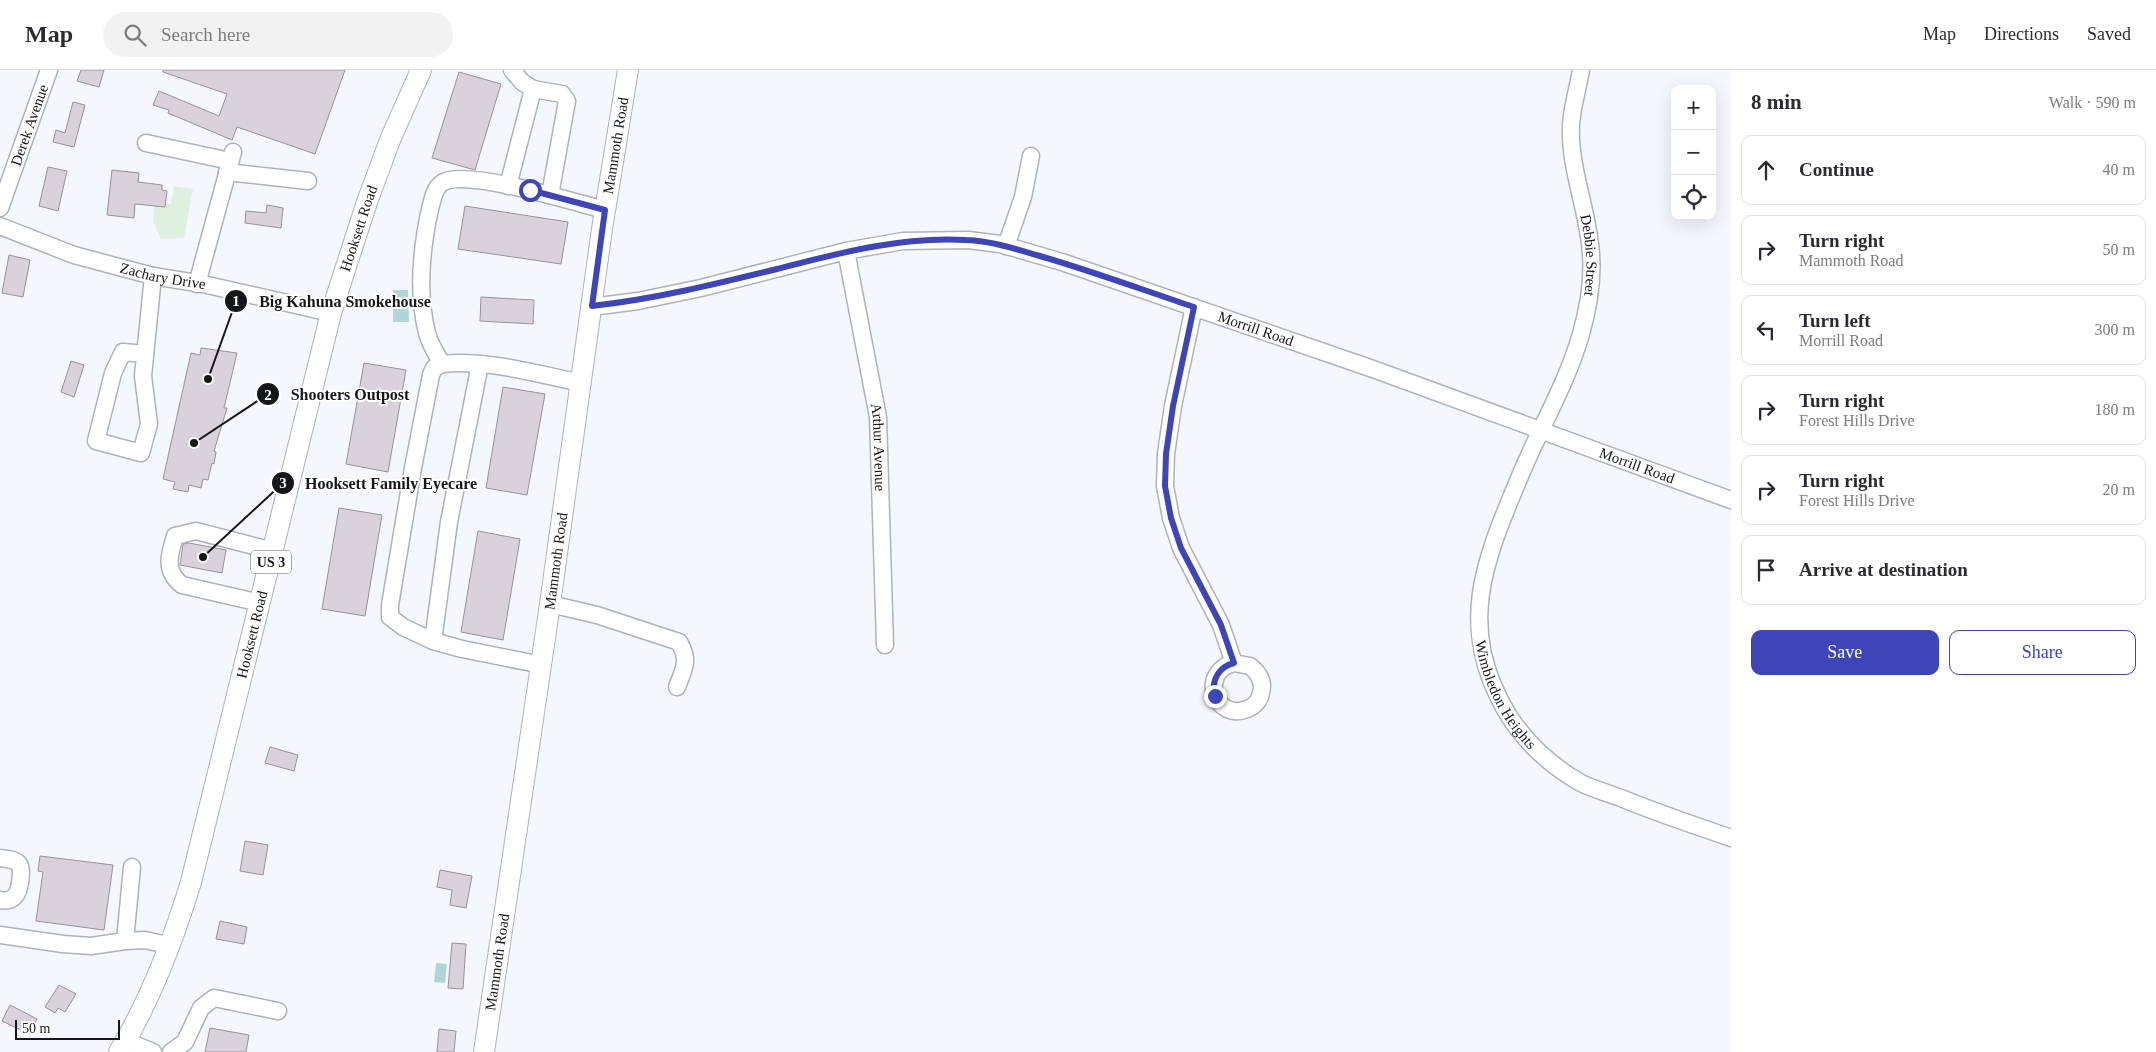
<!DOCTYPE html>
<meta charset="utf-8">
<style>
body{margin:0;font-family:"Times New Roman",serif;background:#f2f2f3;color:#2b2b33}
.controls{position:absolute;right:15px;top:15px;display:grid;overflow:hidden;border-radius:10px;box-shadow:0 5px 20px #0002}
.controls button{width:45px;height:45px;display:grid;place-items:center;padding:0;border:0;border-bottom:1px solid #e1e1e2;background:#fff;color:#2b2b33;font:25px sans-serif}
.scale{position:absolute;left:15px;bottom:12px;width:105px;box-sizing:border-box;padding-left:5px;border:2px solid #141619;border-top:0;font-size:14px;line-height:18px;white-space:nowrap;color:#141619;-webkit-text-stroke:4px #fff;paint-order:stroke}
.stop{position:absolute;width:15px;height:15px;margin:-11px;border:4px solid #3d45b9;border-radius:50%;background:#fff}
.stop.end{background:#3d45b9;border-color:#fff;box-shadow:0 1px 5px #0008}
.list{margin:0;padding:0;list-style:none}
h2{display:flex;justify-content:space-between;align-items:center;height:65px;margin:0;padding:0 20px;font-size:21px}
h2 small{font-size:16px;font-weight:400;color:#7c7c81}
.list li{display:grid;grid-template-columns:32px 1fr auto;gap:15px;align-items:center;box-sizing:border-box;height:70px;margin:0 10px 10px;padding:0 10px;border:1px solid #e1e1e2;border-radius:10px}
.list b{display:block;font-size:19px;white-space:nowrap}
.list p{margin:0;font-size:16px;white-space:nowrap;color:#7c7c81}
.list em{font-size:16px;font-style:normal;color:#7c7c81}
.actions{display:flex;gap:10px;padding:15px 20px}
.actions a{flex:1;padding:11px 0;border:1px solid #3d45b9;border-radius:10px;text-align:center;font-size:18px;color:#3d45b9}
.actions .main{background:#3d45b9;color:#fff}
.icon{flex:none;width:28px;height:28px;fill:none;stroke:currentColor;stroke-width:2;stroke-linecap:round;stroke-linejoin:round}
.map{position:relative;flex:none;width:1731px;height:982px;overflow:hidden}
header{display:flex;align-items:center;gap:30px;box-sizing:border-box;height:70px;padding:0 25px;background:#fff;border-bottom:1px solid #e1e1e2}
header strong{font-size:24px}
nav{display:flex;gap:28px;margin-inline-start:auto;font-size:18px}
.search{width:350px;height:45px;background:#f2f2f3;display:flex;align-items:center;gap:12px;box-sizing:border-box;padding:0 18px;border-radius:28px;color:#7c7c81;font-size:19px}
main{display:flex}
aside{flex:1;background:#fff}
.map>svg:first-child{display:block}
.green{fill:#dff0de}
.water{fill:#aed6d6}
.building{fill:#d9d2dc;stroke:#97919a}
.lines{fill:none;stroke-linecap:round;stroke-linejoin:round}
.minor-casing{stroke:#acb3bc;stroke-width:19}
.major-casing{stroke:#acb3bc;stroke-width:22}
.minor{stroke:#fff;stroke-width:16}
.major{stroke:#fff;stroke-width:20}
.route{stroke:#3d45b9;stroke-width:6}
.labels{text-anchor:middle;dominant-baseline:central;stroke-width:4;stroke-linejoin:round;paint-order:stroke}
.shield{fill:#fff;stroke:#5a5c5e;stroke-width:1}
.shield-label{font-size:14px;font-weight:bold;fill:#141619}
.street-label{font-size:15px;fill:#141619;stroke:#fff}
.leader{fill:none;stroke:#141619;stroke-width:2}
.callout-dot{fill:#141619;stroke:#fff;stroke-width:2}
.mark-label{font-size:15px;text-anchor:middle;font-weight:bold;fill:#fff}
.callout-label{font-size:16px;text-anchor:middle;font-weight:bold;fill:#141619;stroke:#fff;stroke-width:4;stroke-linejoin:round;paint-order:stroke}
</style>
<header>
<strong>Map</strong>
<div class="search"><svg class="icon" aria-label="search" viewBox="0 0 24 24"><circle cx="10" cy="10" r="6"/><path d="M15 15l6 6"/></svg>Search here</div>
<nav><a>Map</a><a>Directions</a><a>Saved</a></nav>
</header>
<main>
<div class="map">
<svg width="1731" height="982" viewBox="0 0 1731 982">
<rect width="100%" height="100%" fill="#f4f8fe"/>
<path class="green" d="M174 116 193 119 184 168 161 169 153 151 154 136 165 137 166 134H171Z"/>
<path class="water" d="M393 220H408L409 252H393Z
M436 893 447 894 445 913 434 912Z"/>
<path class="building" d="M81 0H104L99 17 77 11Z
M163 0H345L315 84 237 57 232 70 168 43 169 40 153 35 159 21 219 46 227 24 163 2Z
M459 2 501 14 475 100 432 88Z
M73 32 85 35 74 77 53 72 56 60 65 63Z
M48 97 67 101 58 141 39 136Z
M112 100 139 103 138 112 162 115V120L167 121 165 137 135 134 134 148 107 145Z
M267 135 283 138 281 158 245 153 246 141 266 143Z
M465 136 568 152 561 194 458 179Z
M9 185 30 190 23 227 2 223Z
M481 227 534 230 533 254 480 251Z
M201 278 237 283 224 338H227L214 381 216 382 214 394 212 393 208 410 203 409 201 418 189 415 188 422 173 419 175 412 163 409 191 283 200 285Z
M71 291 84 295 74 327 61 322Z
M364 293 406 300 388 402 346 394Z
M503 317 545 324 527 425 486 418Z
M339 438 382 445 365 546 322 539Z
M478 461 520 469 503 570 461 562Z
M189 473 226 480 222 503 180 495 183 474Z
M270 677 298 685 294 701 265 693Z
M245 771 268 775 263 805 240 801Z
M40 786 113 795 104 860 36 851 43 802 38 801Z
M440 800 472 806 466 838 450 835 452 820 437 817Z
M220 851 247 857 244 874 216 869Z
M452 873 466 874 463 919 448 918Z
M59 915 76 924 65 942 58 938 55 943 45 937Z
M10 935 37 949 29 964 2 951Z
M210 958 249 965 246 982H205Z
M439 959 456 961 454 982H437Z"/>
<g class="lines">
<g class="minor-casing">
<g id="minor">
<path d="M512 0 522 12 533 19"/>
<path id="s1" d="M1581 0C1578 18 1572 37 1571 55 1569 100 1589 142 1591 185 1593 211 1588 239 1581 264 1566 316 1538 361 1518 411 1483 494 1457 558 1507 643 1525 672 1551 696 1581 713 1593 719 1608 723 1621 728 1657 743 1694 755 1731 768"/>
<path d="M146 73 230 91"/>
<path d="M227 102 308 111"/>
<path d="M508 116 533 19 562 24 567 31 550 125"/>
<path id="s2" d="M0 138 49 0"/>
<path id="s3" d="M0 156 74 185 153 206 203 214 331 243"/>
<path d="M1006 176 1023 127 1031 86"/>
<path id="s4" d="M846 181 878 347 885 575"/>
<path d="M197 214 233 82"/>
<path id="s5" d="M592 237 638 231 701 218 846 181 903 171 968 170 1000 174 1062 192 1373 299 1731 430"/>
<path d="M1194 237 1173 336 1166 384 1165 416 1171 448 1181 478 1221 555 1234 593 1250 596C1259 603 1264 612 1261 623 1260 630 1254 637 1247 639 1215 652 1198 602 1234 593"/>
<path d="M145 284 123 282 113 303 96 371 141 383 149 354 143 306 153 206"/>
<path d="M442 294 434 298 431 305 413 398 390 535V547L403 557 433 571 449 452 480 294"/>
<path d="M582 313C537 304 487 289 442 294 436 284 430 274 427 263 417 223 421 180 430 139 433 129 434 115 446 111 473 101 574 132 605 140"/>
<path d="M260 533 182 515C164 501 169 485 175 466L196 461 273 481"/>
<path d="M550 534 597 545 679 572C690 590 684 599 677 617"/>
<path d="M433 571 462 579 542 595"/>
<path d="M0 788C6 789 15 789 19 794 23 800 20 821 15 826 11 831 6 831 0 830"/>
<path d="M132 797 125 871 145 870 171 876"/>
<path d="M0 865 63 874 91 876 125 871"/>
<path d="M126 971 153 982"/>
<path d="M171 982 185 972 201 938 214 928 278 941"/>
</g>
</g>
<g class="major-casing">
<g id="major">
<path id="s6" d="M119 982C151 929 173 871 191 812L331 243 367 132 390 70 421 0"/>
<path id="s7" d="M484 982 550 534 602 159 628 0"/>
</g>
</g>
<use href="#minor" class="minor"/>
<use href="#major" class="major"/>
</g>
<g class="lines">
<path class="route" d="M530 120 605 140 592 236C655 229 716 214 777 199 839 183 902 166 966 170 992 171 1016 179 1040 186 1092 201 1143 220 1194 237L1173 336 1166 384 1165 416 1171 448 1181 478 1221 555 1234 593C1218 597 1211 611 1215 626"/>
</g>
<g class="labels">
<rect class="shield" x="251" y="480.5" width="40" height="23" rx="4"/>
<g class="shield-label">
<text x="271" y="492">US 3</text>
</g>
<g class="street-label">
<text stroke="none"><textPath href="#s2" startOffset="88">Derek Avenue</textPath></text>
<text stroke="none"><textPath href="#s7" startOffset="916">Mammoth Road</textPath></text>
<text stroke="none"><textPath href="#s6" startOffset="860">Hooksett Road</textPath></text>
<text stroke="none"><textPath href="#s1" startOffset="188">Debbie Street</textPath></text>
<text stroke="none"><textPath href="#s3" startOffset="171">Zachary Drive</textPath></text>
<text stroke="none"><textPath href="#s5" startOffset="685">Morrill Road</textPath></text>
<text stroke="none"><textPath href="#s4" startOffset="199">Arthur Avenue</textPath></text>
<text stroke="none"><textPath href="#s5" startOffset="1090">Morrill Road</textPath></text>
<text stroke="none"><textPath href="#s7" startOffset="496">Mammoth Road</textPath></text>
<text stroke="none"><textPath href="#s6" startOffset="440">Hooksett Road</textPath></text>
<text stroke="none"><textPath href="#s1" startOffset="654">Wimbledon Heights</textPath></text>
<text stroke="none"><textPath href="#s7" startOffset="91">Mammoth Road</textPath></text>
</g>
</g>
<path class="leader" d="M208 309L236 231M194 373L268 324M203 487L283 413"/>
<g class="callout-dot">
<circle cx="208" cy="309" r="5"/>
<circle cx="194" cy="373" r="5"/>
<circle cx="203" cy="487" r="5"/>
<circle cx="236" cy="231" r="12"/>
<circle cx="268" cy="324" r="12"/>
<circle cx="283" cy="413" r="12"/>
</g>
<g class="mark-label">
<text x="236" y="236">1</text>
<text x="268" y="330">2</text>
<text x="283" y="418">3</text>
</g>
<g class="callout-label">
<text x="345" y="237">Big Kahuna Smokehouse</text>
<text x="350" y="330">Shooters Outpost</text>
<text x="391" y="419">Hooksett Family Eyecare</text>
</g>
</svg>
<div class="controls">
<button>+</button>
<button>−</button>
<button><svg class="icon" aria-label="locate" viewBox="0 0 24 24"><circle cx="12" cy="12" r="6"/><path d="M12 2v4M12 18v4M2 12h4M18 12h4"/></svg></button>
</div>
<div class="scale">50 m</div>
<div class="stop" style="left:530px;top:120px"></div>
<div class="stop end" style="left:1215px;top:626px"></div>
</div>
<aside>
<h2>8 min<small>Walk · 590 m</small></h2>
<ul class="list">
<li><svg class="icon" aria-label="ahead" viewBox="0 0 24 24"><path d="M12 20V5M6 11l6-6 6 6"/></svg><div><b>Continue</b></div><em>40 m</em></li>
<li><svg class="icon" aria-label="right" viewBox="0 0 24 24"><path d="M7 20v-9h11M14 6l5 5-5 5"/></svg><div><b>Turn right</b><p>Mammoth Road</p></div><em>50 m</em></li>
<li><svg class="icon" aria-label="left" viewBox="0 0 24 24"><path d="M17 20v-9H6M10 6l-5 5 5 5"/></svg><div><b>Turn left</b><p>Morrill Road</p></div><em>300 m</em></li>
<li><svg class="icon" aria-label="right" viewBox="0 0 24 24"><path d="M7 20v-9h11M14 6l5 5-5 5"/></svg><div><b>Turn right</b><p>Forest Hills Drive</p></div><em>180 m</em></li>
<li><svg class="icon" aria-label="right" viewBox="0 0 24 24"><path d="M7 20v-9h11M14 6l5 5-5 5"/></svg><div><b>Turn right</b><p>Forest Hills Drive</p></div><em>20 m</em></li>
<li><svg class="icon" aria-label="arrive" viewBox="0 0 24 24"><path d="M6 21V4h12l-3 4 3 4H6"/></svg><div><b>Arrive at destination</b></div></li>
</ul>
<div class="actions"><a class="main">Save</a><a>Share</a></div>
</aside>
</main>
